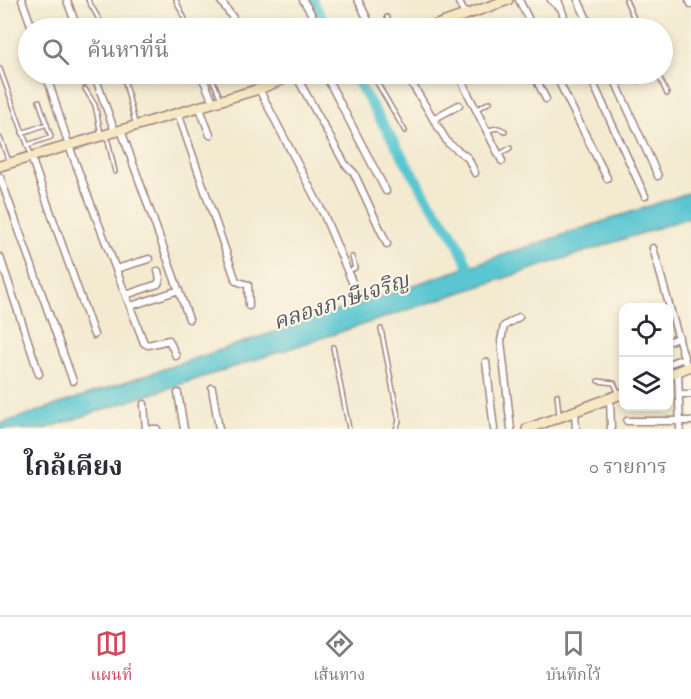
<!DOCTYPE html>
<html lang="th">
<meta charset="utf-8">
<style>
body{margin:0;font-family:"IM FELL Double Pica","Noto Serif Thai",serif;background:#f7f7f7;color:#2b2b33}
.controls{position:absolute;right:18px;bottom:18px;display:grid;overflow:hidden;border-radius:12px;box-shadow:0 3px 9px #0003}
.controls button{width:54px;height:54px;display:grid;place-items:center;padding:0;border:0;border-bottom:2px solid #e1e1e2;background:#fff;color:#2b2b33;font:30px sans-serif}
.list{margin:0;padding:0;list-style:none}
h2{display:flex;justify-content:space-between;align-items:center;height:78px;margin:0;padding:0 24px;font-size:26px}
h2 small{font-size:20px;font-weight:400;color:#7c7c81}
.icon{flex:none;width:33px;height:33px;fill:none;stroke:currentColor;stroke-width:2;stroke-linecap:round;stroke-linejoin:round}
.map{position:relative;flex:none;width:691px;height:429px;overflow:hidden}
.search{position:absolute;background:#fff;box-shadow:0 3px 9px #0003;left:18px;right:18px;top:18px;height:66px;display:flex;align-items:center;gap:15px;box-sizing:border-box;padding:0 21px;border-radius:33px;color:#7c7c81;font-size:22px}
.sheet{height:186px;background:#fff}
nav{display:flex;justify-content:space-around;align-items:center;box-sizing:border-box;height:84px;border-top:2px solid #e1e1e2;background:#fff;font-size:16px;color:#7c7c81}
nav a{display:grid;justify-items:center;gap:3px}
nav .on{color:#d1495b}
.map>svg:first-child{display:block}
.water{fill:#5ac6d1;stroke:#52727e;stroke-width:1.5}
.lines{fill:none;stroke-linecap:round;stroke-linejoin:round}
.river{stroke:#5ac6d1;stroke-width:10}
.street-tunnel{stroke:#d1c1af;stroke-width:6;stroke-dasharray:6 3;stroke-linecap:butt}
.lane-casing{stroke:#9e847e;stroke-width:6}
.street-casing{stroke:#9e847e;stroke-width:9}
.secondary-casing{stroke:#9e847e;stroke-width:12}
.lane{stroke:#fff;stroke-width:3}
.street{stroke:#fff;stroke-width:6}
.secondary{stroke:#f7e8c3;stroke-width:9}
.labels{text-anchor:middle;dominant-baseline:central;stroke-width:4.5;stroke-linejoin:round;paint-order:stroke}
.water-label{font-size:22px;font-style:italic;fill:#505965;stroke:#fcf5e5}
</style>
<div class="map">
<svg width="691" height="429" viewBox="0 0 691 429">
<rect width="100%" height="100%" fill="#fcf5e5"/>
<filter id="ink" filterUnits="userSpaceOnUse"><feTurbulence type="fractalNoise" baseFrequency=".0167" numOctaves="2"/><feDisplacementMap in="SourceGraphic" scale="12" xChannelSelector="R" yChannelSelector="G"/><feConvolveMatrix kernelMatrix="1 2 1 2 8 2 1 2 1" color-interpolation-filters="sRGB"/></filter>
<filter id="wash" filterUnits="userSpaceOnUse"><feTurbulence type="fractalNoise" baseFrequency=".008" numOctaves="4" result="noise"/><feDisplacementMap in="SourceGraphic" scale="24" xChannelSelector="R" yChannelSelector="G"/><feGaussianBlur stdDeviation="1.35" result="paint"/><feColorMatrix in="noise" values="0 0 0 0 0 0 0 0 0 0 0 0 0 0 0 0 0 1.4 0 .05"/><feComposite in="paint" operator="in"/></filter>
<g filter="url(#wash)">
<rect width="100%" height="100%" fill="#f3ead0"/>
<path class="water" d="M691 192V217L44 429H0V424Z"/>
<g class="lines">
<path class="river" d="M312 0 328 28
M353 74 426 196 455 238 473 276"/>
</g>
</g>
<g filter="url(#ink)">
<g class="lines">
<path class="street-tunnel" d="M233 18 240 28
M268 74 269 76"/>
<g class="lane-casing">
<path id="lane" d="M88 0 104 28
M176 0 189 28
M626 0 638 28
M387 17 393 28
M0 69 31 155
M123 74 135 123
M210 74 221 99
M372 74 405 131
M658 74 667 94
M639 81 656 74
M85 89 95 105 101 134
M477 109 490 102
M488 130 498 128 505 131
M22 133 47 124
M107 136 115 172
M0 138 9 161
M27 145 51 137 39 101
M500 154 510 148
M349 271 355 268 352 257
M381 329 399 421 396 429
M333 347 349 429
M598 381 614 383 619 394
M557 395 559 414"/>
</g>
<g class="street-casing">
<path id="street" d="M22 0 32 28
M67 0 77 28
M220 0 233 18
M303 0 320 28
M358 0 372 28
M458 0 465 15
M519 0 533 28
M551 0 558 6
M558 0 568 28
M578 0 591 28
M689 0 691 4
M46 74 69 146 144 343 148 345 169 340 176 356
M70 74 71 75
M94 74 115 132
M201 74 213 102
M295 74 345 164 354 173 387 244
M325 74 386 191
M406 74 448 143 468 158 475 173
M458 74 502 161
M540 74 538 83 546 99
M555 74 607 178
M589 74 645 196
M612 74 658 176
M259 89 324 215 358 296
M199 106 210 135
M178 113 236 281 248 285 249 306
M433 119 459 105
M121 130 189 319
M31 157 94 335
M0 177 73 381
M653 248 687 368
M0 257 39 374
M116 269 149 259
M126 295 158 284 160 279 158 271
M134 305 179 290
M668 342 679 337
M486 362 494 429
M668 364 684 358
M678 372 680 429
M212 388 219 429
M178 393 184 429
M680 394H691
M610 399 611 429
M144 404 146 429
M575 411 576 429
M627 421H691
M152 429H157
M511 429 501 341 504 326 519 317"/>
</g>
<g class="secondary-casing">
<path id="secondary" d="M428 28 508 0
M0 166 259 89 297 74
M668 375 691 366
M527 429 624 393"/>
</g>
<use href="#lane" class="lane"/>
<use href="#street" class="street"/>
<use href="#secondary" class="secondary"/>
</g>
</g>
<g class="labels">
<g class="water-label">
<text transform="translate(341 301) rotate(-18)">คลองภาษีเจริญ</text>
</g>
</g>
</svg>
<div class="controls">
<button><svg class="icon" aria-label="locate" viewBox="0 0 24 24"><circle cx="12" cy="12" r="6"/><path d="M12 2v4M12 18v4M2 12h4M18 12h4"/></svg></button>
<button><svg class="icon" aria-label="layers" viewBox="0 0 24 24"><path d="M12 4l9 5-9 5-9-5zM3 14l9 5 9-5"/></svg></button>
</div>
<div class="search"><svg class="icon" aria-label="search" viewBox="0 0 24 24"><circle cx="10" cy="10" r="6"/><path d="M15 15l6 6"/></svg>ค้นหาที่นี่</div>
</div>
<section class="sheet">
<h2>ใกล้เคียง<small>0 รายการ</small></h2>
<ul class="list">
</ul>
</section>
<nav>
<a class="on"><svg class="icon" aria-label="map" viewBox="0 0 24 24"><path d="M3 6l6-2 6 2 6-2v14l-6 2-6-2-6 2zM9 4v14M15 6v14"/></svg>แผนที่</a>
<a><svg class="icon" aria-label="directions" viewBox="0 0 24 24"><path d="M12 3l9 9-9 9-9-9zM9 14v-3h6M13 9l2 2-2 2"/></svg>เส้นทาง</a>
<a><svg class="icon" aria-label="saved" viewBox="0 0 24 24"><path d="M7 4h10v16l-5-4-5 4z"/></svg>บันทึกไว้</a>
</nav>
